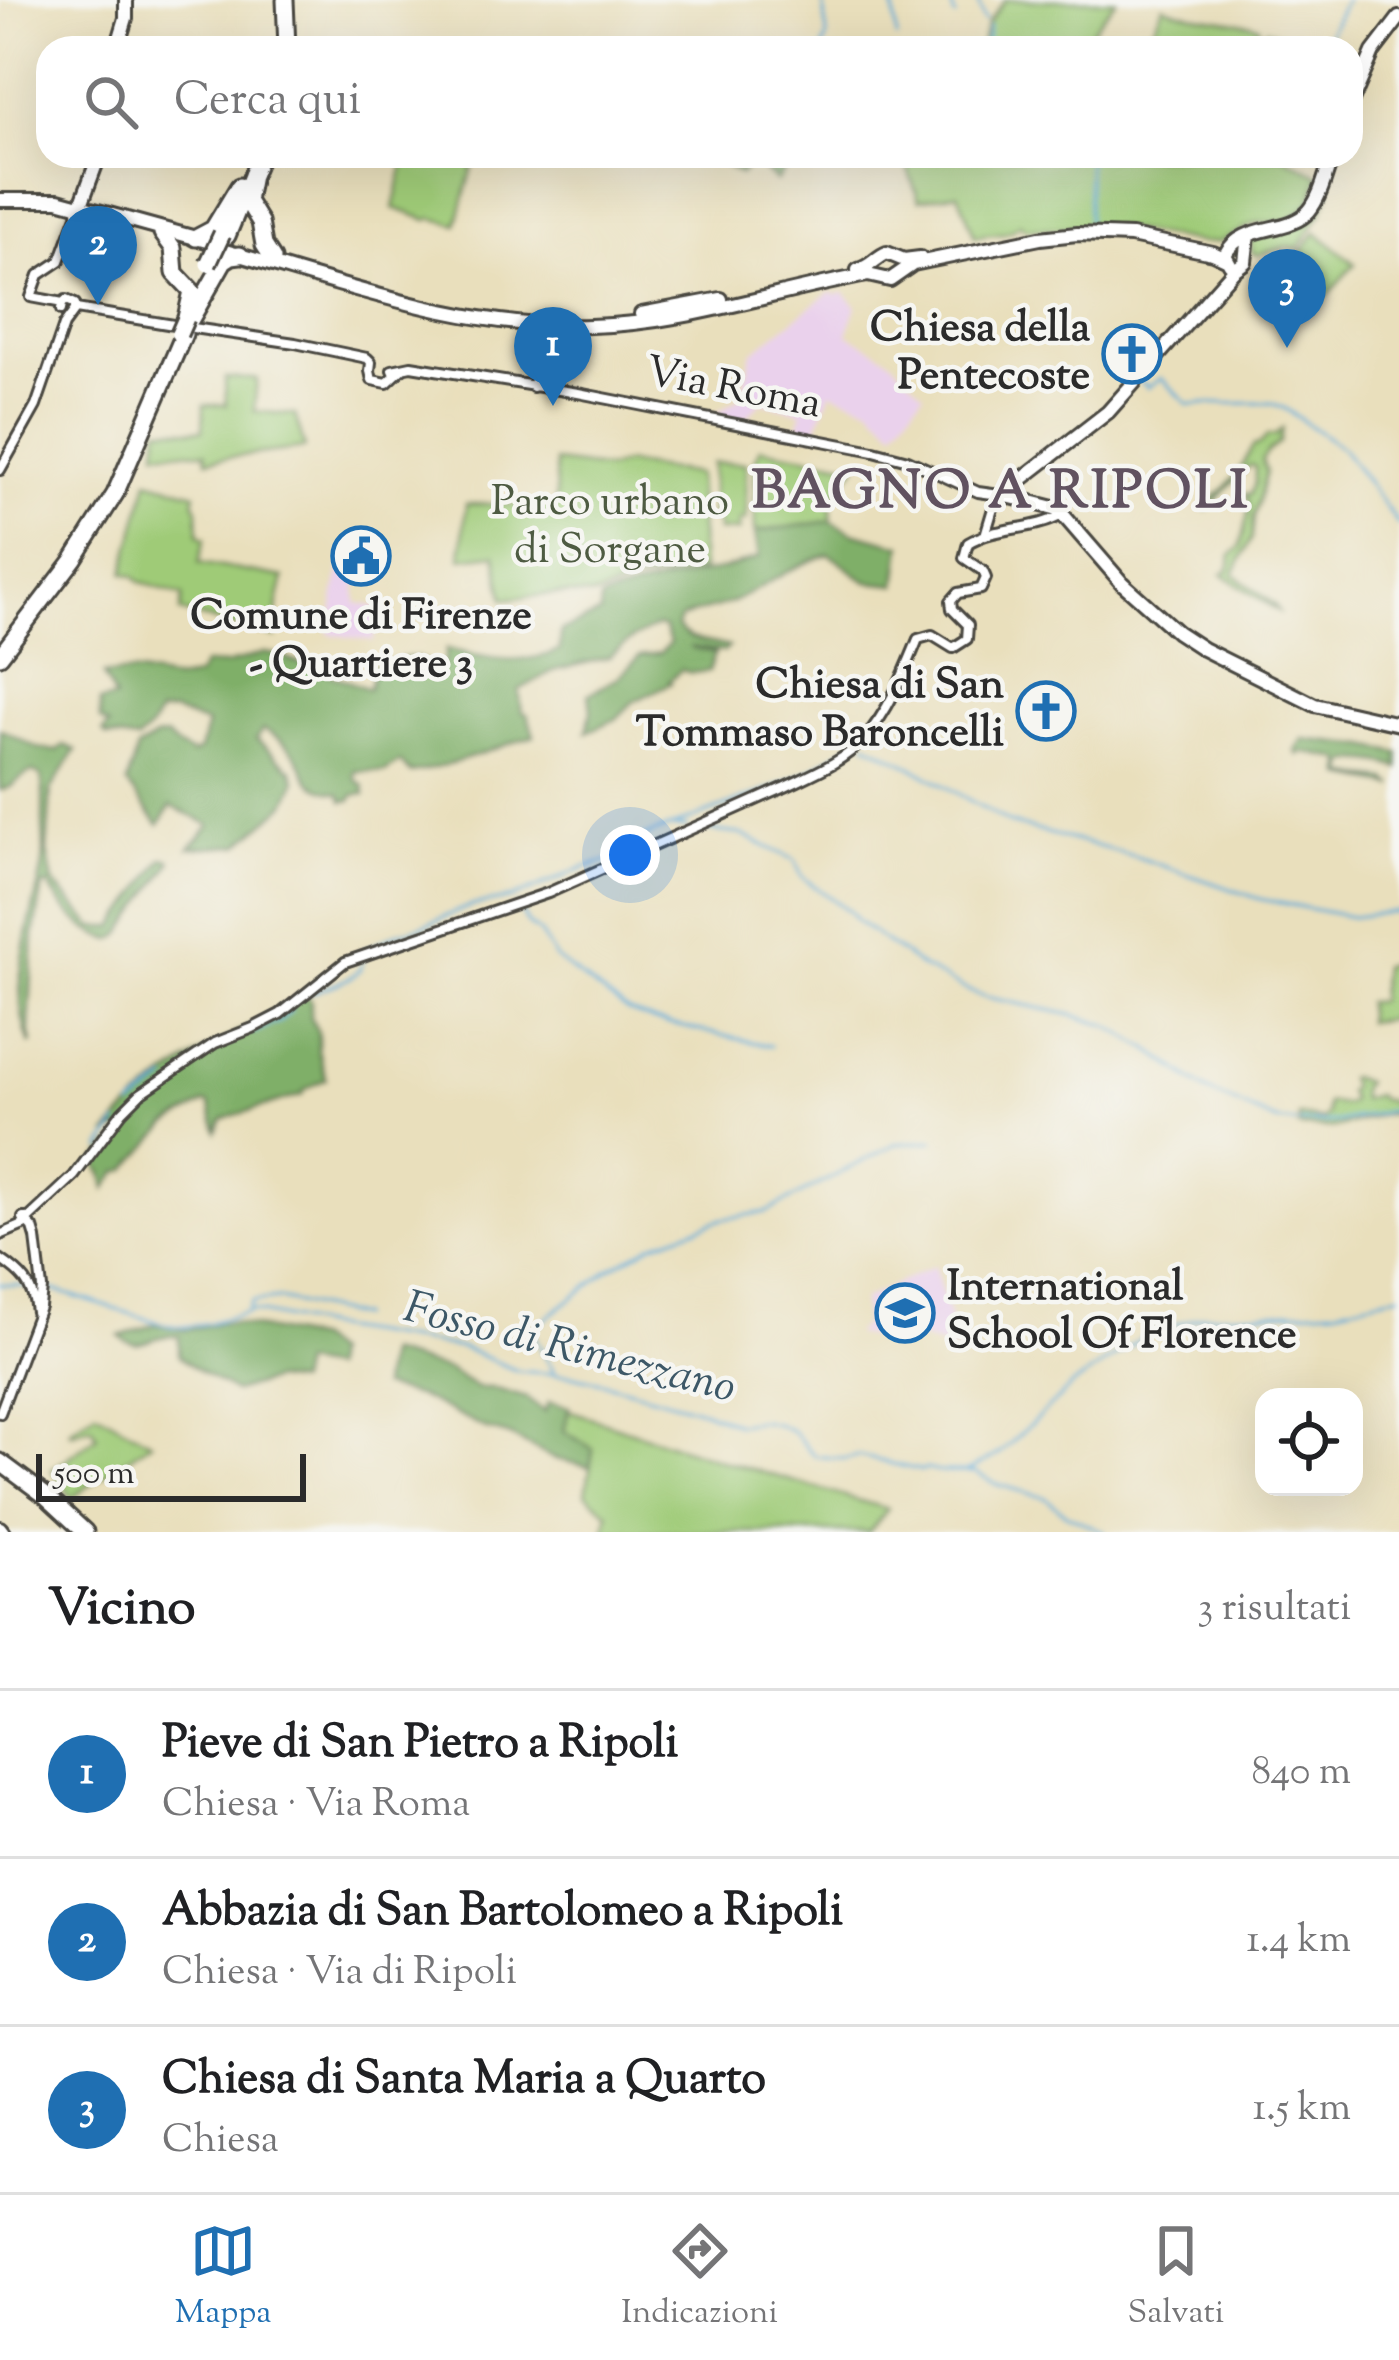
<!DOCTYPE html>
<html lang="it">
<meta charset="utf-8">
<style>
body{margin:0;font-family:"Sorts Mill Goudy",serif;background:#f6f6f6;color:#202124}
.controls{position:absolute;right:36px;bottom:36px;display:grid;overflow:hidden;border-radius:24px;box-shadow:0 12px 48px #0002}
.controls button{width:108px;height:108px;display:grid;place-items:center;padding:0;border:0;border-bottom:3px solid #e0e0e0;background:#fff;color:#202124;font:60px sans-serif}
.scale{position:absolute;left:36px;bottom:30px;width:270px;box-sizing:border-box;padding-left:12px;border:6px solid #2b2b2b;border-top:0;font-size:33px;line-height:42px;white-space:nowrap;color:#2b2b2b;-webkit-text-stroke:9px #f6f6f2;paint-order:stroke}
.you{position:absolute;left:630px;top:855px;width:42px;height:42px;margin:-30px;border:9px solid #fff;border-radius:50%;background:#1a73e8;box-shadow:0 0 0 18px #1a73e833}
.badge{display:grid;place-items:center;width:78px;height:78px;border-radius:50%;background:#1f6fb2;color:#fff;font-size:39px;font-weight:700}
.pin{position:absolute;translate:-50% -99px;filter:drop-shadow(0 3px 6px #0008)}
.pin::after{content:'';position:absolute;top:63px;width:42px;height:36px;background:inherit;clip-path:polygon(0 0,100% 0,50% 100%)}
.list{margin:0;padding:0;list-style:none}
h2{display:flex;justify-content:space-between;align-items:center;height:156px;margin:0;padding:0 48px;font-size:51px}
h2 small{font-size:39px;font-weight:400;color:#757577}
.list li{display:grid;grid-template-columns:78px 1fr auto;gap:36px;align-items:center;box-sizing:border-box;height:168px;padding:0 48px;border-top:3px solid #e0e0e0}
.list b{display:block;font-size:45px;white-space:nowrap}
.list p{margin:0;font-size:39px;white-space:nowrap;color:#757577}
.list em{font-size:39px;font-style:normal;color:#757577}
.icon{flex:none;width:66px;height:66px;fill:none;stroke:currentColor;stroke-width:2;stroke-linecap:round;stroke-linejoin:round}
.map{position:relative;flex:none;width:1399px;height:1532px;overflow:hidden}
.search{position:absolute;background:#fff;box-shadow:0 12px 48px #0002;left:36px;right:36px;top:36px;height:132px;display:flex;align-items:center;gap:30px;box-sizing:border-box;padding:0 42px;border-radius:36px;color:#757577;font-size:45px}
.sheet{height:660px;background:#fff}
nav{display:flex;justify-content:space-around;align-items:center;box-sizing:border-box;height:168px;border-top:3px solid #e0e0e0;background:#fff;font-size:33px;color:#757577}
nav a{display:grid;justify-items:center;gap:6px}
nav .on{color:#1f6fb2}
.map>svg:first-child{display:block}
.built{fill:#ead1ec}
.green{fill:#9fcb77;stroke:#657b51;stroke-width:3}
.forest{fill:#7faf68;stroke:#556d4a;stroke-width:3}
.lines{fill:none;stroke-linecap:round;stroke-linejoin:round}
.stream{stroke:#5eacd7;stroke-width:3}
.minor-casing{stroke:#484641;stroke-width:14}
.major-casing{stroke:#484641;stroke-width:18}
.highway-casing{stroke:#484641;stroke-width:21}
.minor{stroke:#fff;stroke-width:8}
.major{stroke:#fff;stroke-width:12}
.highway{stroke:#fff;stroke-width:15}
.highway-bridge-casing{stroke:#484641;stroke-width:21;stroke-linecap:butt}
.highway-bridge{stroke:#fff;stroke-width:15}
.labels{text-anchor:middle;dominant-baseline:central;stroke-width:9;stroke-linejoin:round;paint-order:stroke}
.poi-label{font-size:42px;font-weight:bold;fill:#2b2b2b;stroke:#f6f6f2;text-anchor:end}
.street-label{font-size:42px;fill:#2b2b2b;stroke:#f6f6f2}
.park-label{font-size:42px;fill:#4e5b42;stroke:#f6f6f2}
.water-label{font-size:45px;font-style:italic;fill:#3d5867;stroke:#f6f6f2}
.district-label{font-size:54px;font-weight:bold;letter-spacing:3px;fill:#615260;stroke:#f6f6f2}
</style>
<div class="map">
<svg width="1399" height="1532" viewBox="0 0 1399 1532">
<rect width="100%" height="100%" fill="#f6f6f2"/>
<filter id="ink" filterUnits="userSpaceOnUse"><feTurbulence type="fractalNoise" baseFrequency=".00833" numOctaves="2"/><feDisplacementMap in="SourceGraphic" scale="24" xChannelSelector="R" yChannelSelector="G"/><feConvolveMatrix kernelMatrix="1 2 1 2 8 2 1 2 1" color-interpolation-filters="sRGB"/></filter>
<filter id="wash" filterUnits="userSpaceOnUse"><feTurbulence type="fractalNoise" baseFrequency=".004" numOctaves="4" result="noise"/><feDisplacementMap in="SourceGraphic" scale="48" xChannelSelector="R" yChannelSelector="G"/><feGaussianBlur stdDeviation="2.7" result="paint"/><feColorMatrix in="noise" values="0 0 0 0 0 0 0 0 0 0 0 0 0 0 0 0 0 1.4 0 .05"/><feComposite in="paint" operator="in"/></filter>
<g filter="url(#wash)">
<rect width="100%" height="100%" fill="#e9dfbc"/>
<path class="built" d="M830 292 838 295 843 292 857 306 847 334 889 358 924 393 895 430 869 406 831 392 814 435 797 433 802 412 761 402 743 421 714 415 741 397 752 352Z
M341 561 364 565 361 585H356L357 603 382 608 383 632H374V641L328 634Z
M934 1266 960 1351 909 1336 898 1340H883L854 1334 864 1325 862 1300Z"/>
<path class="green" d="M1005 0H1116L1090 33 1104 48H980L988 23Z
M1163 6C1194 19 1227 18 1259 26L1258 34 1262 36 1267 29 1288 38 1282 48H1140L1152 31Z
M406 156H476L457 225 432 218 428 220 394 208Z
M903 156H1283L1320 176 1310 203 1288 221 1255 223 1219 242 1202 243 1112 227 1025 229 1020 224C1004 239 994 231 975 237L958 193 919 200Z
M1323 191H1330L1322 212 1298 249 1286 247 1257 255 1252 253 1251 238 1291 226Z
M1316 232 1355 264 1320 304 1302 288 1303 261 1300 254Z
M225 378 257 379 254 411 295 415 305 448 207 460 206 452 157 451 159 428 203 430 204 405H226Z
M1282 429 1279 443 1268 451 1262 460 1266 472 1254 517 1252 538 1234 574 1275 605 1278 611 1222 574 1229 569 1232 555 1240 547 1250 505 1246 494H1251L1255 483V467L1250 465 1207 510 1203 508C1210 499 1217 496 1225 488 1232 481 1248 456 1253 446L1260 444 1268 435 1274 436Z
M760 448 857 465 828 503 832 506 831 521 755 532V460Z
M555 462 609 469 625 463 697 474 702 571 632 582 598 596 557 594 504 599 496 554 461 558 466 504 556 505Z
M712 463H746V520H739V531H718V521L712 520Z
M148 480 196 493 194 501 198 509 199 536 205 538 199 563 284 578 278 602 275 637 180 612 183 596 140 582 134 576 124 573Z
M1398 955 1399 956V1018L1366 1022V1002H1378L1382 966 1399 962Z
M1351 1077 1365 1082 1360 1089 1361 1099 1376 1095 1380 1099 1399 1104V1114H1383L1334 1128 1299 1127V1116L1322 1120 1327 1115V1104C1336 1101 1346 1109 1351 1100L1347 1092 1351 1087 1348 1078Z
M568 1410 717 1459 888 1509 869 1532H604L609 1513 586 1494 593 1449 564 1432Z
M96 1411 151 1442 72 1498 52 1470 97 1436 92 1426 70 1433V1430Z"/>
<path class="forest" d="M713 156H799L795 157 776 181 752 160 740 175Z
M831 521 852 532 902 545 897 585 867 582 829 554C796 564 766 585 735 601 717 610 698 609 680 619L677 627C690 644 711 641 729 647L724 652 690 647 715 653 709 671 692 673 681 670 669 681 671 683 633 702 616 719 587 732 591 711 589 694 617 678 640 656 660 653 670 643 664 628 657 626 632 639 609 657 553 671 519 690 522 712 528 715 534 736C492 748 453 767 410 773L400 762 385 772 355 771V779L364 786 365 794 354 795 351 800 343 801 340 794C294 783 314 773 289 747 283 740 271 734 263 729L256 739 292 770 296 781 286 804 239 845 190 848 210 825 171 806 159 825 127 784 137 749 155 738 166 736 178 747 193 754 200 750 207 724 173 712 159 713 151 728 137 741 106 736 103 732 109 726 100 720V702L115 699 103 675C117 673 132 671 145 674 168 678 174 683 197 676L204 664 226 665 264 653 277 655 369 689 374 666C398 661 413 649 433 667L443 666 446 649C484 658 523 667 560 650L561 631 600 614 601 600C653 578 710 578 759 557L755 532Z
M0 729 38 748 57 751 64 745 76 750 51 790 47 851 53 882 94 927H115L163 858 170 859 171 863 121 935 113 940C83 934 63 910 48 884L43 886 34 937 29 1028 32 1043 30 1044C7 987 30 927 42 869 46 851 42 832 43 813 43 799 44 790 41 776L33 772C19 775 15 789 0 790Z
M1303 739 1367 746 1399 753V769C1388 762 1357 758 1347 763L1346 772 1348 775 1387 780 1395 786 1343 776V762L1340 759 1303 752 1298 755 1296 751Z
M307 995 311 1001 310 1017 318 1032V1050L326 1079 304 1090 302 1095 223 1119 217 1131 209 1104 205 1103 168 1125 127 1170 118 1172 106 1189 103 1174 95 1161 124 1135 122 1129 109 1133C157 1069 238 1034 307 995Z
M218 1323H234L317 1340 332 1354 330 1369 301 1364 297 1383 273 1380 234 1392C219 1381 190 1368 179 1355V1336C175 1336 165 1336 161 1337 144 1341 135 1351 120 1336L155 1324 184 1330Z
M386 1353 448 1370 477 1388H493L527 1398 545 1412 548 1402 569 1407 564 1431 593 1449 590 1467 552 1458 508 1435 486 1429 420 1397 381 1387Z"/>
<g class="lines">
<path class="stream" d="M823 0 827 36 823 48
M893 0 897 38
M950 0 955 17
M977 0 985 21
M985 48 989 27
M1322 48 1345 0
M1088 213V156
M1088 216V221
M1108 345 1123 366 1134 376
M1141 382 1148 388 1161 378 1188 404 1271 403 1286 409 1342 448 1399 525
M866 743 914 768 1009 823 1134 856 1260 899 1352 917 1399 911
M671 827 772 789 805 773 856 742
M699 829 740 834 795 860 802 877 849 911 858 922 923 968 969 991 986 997 1068 1014 1107 1025 1148 1049 1206 1090 1276 1121 1295 1123
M517 905 528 924 539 932 556 959 627 1011 651 1020 771 1046
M312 993C336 982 367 980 364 950L397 933 423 926 470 906 513 898 585 867 612 860 624 846 659 831 671 827 687 828
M253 1032 280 1021 291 1010
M132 1107 167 1080
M1299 1123 1338 1122 1399 1109
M102 1149 118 1123
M0 1284 38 1287
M47 1288 167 1325 183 1327 209 1323 252 1311 326 1327 462 1348 518 1371 570 1375 606 1383 702 1410 737 1424 760 1421 777 1424 792 1431 815 1456 845 1459 859 1456 923 1471 926 1469 940 1472H975L996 1484 1046 1498 1066 1514 1105 1532
M248 1309 252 1302 279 1299 359 1317
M555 1373 531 1330 611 1268 653 1244 722 1219 767 1212 895 1144 934 1141
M968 1471 999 1454 1072 1386 1149 1333 1205 1315 1336 1309 1399 1294"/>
</g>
</g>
<g filter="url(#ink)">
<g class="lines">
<g class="minor-casing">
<path id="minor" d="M63 303 31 297 39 275 60 261 79 210
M76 309 180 326
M193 328 295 343 367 358 371 362 370 371
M392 370 411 366 578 393 874 451 908 460 978 492 1007 496
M370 371 372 380 387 383 402 369
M533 387 552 319
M0 470 36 406 64 325 75 310V304L66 300 62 304 61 310
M986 532 997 495
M25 1224 23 1218H29L74 1176 122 1112 140 1094 215 1043 253 1028 280 1014 345 962 548 893 783 788C810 775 844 762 864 739 889 711 904 673 918 639L932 635 953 648 967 639 968 625 952 609 951 601 958 593 981 589 986 578 983 571 964 558 968 543C998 525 1034 532 1063 514
M0 1235 26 1224
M0 1259C22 1274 33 1284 36 1312
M0 1413 40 1307 42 1288 36 1238 33 1228 28 1223"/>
</g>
<g class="major-casing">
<path id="major" d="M117 48 126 18V0
M1351 103 1373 52 1399 18
M0 200H58L214 243
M79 210 99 156
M225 251C343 284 466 330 590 326 685 324 776 291 868 275L890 280 913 264 1040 238 1077 234 1131 236 1213 253 1226 259
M1230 264 1225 255C1242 222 1288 235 1309 211 1321 197 1326 173 1332 156
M858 270C871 267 876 257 887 253L904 260 920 258
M641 314 721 299
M1007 496 1058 509 1122 583 1177 632 1203 649 1315 705 1399 724
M1007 496 1019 481 1108 412 1233 271 1245 262 1248 235
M0 1528 3 1532"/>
</g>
<g class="highway-casing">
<path id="highway" d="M285 0 287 48
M252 175 247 201 260 222 264 245 273 259
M162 233 173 248 175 273 192 291 186 318
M227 236 260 156
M196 238 213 229 239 186
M191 319 224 261 232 256 240 255
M0 656 74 559 115 494 184 334
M0 1462 46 1496 85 1532"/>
</g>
<use href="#minor" class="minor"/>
<use href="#major" class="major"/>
<use href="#highway" class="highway"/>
<g class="highway-bridge-casing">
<path id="highway-bridge" d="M208 264 222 234
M179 334 186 318"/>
</g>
<use href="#highway-bridge" class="highway-bridge"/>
</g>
</g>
<defs>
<g id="church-ring" transform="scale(3)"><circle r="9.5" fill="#f6f6f2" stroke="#1f6fb2" stroke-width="1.5"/><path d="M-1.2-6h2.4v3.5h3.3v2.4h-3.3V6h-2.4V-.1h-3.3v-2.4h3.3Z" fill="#1f6fb2"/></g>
<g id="civic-ring" transform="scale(3)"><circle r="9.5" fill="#f6f6f2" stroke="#1f6fb2" stroke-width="1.5"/><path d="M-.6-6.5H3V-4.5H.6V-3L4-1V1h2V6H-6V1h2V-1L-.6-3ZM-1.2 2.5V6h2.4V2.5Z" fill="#1f6fb2"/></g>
<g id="school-ring" transform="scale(3)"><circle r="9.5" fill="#f6f6f2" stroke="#1f6fb2" stroke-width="1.5"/><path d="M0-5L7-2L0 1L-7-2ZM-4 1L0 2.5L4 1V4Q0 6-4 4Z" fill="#1f6fb2"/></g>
</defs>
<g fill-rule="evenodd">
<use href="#church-ring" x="1132" y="354"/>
<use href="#civic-ring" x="361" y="556"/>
<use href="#church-ring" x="1046" y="711"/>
<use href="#school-ring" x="905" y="1313"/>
</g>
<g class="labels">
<g class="poi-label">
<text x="1090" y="330">Chiesa della<tspan x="1090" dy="48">Pentecoste</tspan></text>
<text x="361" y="618" text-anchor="middle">Comune di Firenze<tspan x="361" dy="48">- Quartiere 3</tspan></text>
<text x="1004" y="687">Chiesa di San<tspan x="1004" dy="48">Tommaso Baroncelli</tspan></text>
<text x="947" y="1289" text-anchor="start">International<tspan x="947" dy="48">School Of Florence</tspan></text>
</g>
<g class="street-label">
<text transform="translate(733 390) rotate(11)">Via Roma</text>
</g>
<g class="park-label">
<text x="610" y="504">Parco urbano<tspan x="610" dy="48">di Sorgane</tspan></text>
</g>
<g class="water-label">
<text transform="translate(569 1350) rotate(14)">Fosso di Rimezzano</text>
</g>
<g class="district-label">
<text x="1001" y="494">BAGNO A RIPOLI</text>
</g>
</g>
</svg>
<div class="controls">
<button><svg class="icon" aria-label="locate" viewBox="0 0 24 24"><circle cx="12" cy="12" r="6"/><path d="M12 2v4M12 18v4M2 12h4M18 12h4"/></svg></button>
</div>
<div class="scale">500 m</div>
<div class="you"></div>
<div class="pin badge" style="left:553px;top:406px">1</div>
<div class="pin badge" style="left:98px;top:305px">2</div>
<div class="pin badge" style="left:1287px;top:348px">3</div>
<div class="search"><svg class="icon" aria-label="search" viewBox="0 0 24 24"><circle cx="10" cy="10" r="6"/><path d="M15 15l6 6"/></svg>Cerca qui</div>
</div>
<section class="sheet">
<h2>Vicino<small>3 risultati</small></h2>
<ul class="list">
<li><span class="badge">1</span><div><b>Pieve di San Pietro a Ripoli</b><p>Chiesa · Via Roma</p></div><em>840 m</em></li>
<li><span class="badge">2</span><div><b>Abbazia di San Bartolomeo a Ripoli</b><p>Chiesa · Via di Ripoli</p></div><em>1.4 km</em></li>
<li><span class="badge">3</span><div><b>Chiesa di Santa Maria a Quarto</b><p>Chiesa</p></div><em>1.5 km</em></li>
</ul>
</section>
<nav>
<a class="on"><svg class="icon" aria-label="map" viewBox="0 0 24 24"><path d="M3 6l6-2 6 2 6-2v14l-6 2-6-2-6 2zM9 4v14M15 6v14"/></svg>Mappa</a>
<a><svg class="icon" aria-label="directions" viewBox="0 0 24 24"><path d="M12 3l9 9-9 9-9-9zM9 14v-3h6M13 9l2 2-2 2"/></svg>Indicazioni</a>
<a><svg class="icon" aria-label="saved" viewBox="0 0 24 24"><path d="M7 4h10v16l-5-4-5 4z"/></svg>Salvati</a>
</nav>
